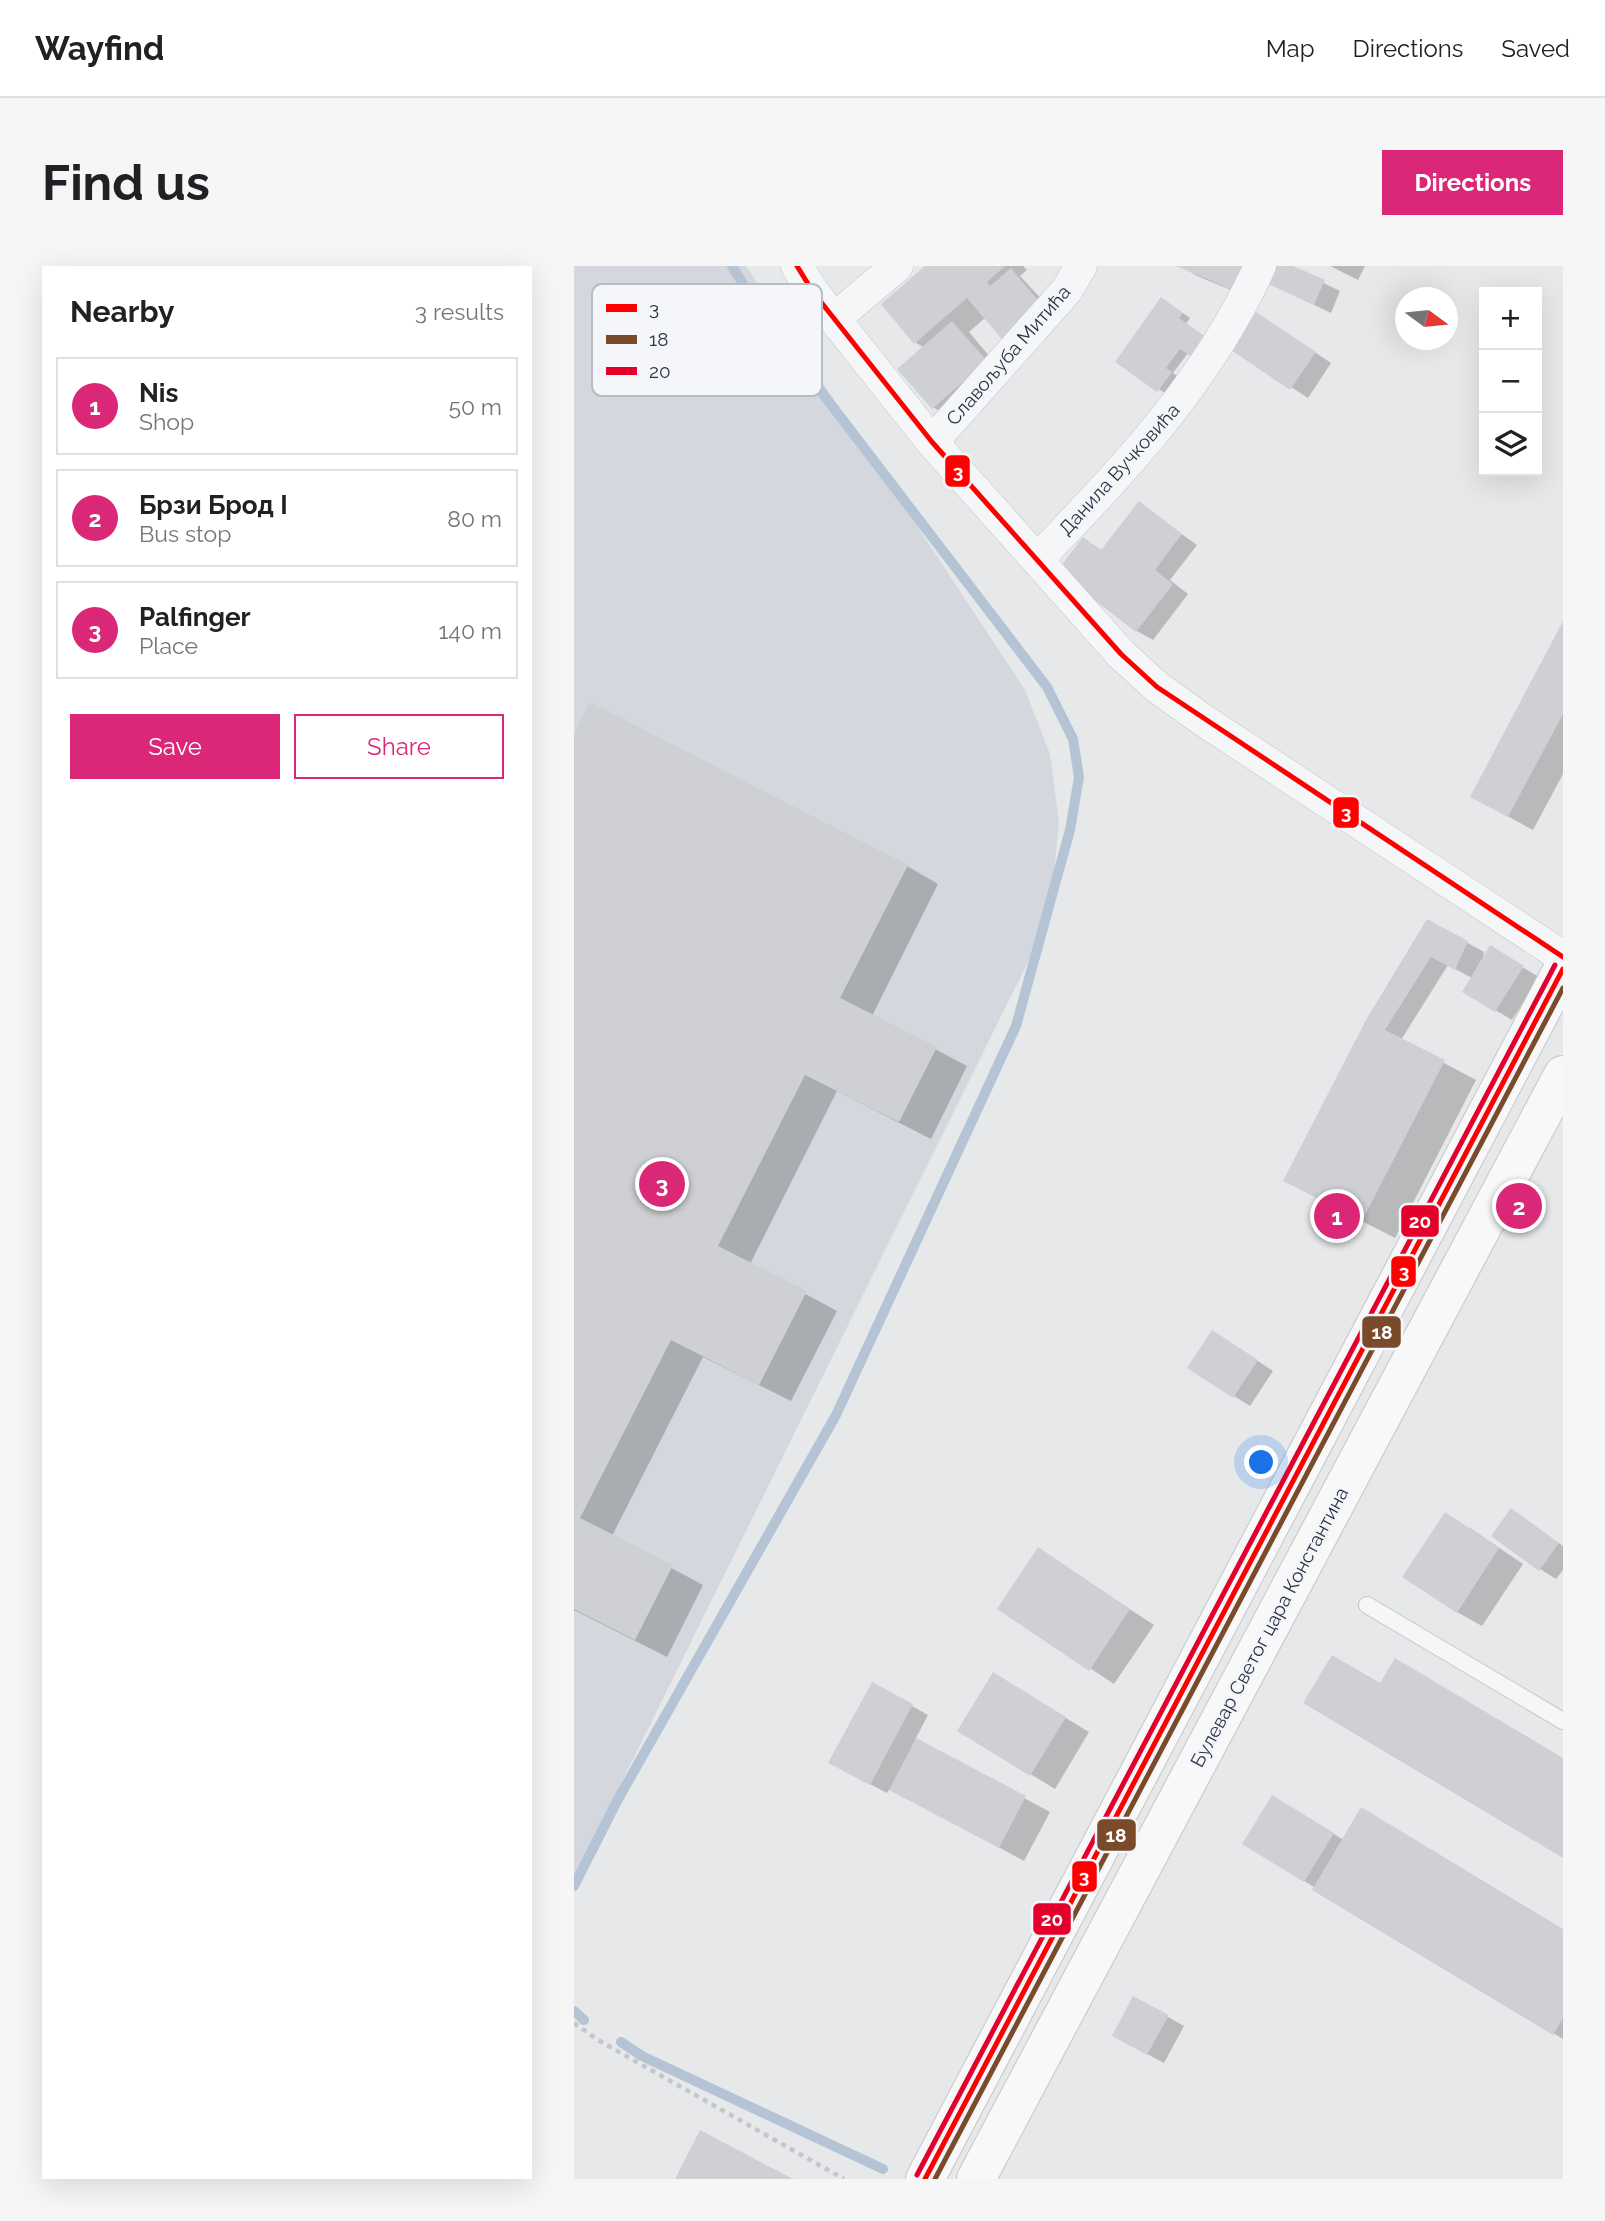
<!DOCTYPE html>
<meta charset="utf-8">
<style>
body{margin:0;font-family:Raleway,sans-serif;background:#f6f6f6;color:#202124}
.controls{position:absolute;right:21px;top:21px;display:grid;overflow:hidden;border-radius:0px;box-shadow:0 7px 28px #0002}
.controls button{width:63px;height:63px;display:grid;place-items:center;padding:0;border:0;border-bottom:2px solid #e0e0e0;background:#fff;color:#202124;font:35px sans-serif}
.compass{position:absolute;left:821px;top:21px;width:63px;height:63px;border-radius:50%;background:#fff;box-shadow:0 7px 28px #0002;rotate:105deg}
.you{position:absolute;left:688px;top:1197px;width:24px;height:24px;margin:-18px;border:5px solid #fff;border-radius:50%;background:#1a73e8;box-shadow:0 0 0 10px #1a73e833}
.badge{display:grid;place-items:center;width:46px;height:46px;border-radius:50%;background:#db2777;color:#fff;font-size:23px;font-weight:700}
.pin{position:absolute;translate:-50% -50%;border:4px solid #fff;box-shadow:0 2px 7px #0006}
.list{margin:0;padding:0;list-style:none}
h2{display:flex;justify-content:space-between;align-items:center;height:91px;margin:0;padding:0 28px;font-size:30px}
h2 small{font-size:23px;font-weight:400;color:#757577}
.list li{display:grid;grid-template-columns:46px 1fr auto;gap:21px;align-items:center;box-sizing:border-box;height:98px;margin:0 14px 14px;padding:0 14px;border:2px solid #e0e0e0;border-radius:0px}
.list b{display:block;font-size:26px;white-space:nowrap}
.list p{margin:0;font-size:23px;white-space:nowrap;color:#757577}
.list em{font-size:23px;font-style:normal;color:#757577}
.actions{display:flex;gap:14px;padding:21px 28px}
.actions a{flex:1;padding:16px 0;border:2px solid #db2777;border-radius:0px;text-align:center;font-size:24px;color:#db2777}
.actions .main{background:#db2777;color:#fff}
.icon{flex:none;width:38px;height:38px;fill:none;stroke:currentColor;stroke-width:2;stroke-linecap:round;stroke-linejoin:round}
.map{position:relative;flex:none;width:989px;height:1913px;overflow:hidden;border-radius:0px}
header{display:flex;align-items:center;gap:42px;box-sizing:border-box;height:98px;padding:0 35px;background:#fff;border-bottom:2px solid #e0e0e0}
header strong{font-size:33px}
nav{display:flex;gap:38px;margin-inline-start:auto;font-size:24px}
.intro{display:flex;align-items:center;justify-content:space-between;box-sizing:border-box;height:168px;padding:0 42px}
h1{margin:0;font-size:49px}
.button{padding:18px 32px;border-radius:0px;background:#db2777;color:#fff;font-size:24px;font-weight:700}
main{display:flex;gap:42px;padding:0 42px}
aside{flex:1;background:#fff;border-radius:0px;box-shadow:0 7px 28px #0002}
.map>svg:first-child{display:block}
.built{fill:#d4d7dd}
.shadow{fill:#0003}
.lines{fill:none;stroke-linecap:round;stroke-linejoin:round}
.stream{stroke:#b4c4d5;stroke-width:10}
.building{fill:#ced0d3}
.lane-casing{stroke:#c4c6c8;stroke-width:18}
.street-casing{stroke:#c4c6c8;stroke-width:33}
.secondary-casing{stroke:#c4c6c8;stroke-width:40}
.path{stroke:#c5c6ca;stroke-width:4.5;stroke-dasharray:5 5;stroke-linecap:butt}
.lane{stroke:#f5f6f7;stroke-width:16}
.street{stroke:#f5f6f7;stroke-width:32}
.secondary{stroke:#f8f8f8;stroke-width:38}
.bus-1-casing{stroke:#f4f6f9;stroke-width:10}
.bus-2-casing{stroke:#f4f6f9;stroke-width:10}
.bus-3-casing{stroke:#f4f6f9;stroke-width:10}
.bus-1{stroke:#f00;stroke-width:5}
.bus-2{stroke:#7a4b2a;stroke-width:5}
.bus-3{stroke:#e4002b;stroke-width:5}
.labels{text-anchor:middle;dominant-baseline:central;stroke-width:6;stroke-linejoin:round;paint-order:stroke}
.street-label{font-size:19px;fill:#2b3445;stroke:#f4f6f9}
.key{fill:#f4f6f9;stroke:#b8bcc3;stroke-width:2}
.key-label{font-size:19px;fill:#2b3445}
.line-badge{stroke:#f4f6f9;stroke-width:2.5}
.badge-label{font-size:19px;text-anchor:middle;font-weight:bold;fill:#fff}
</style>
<header>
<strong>Wayfind</strong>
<nav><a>Map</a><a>Directions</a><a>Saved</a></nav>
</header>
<div class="intro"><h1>Find us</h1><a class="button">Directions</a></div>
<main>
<aside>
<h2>Nearby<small>3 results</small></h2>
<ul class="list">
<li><span class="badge">1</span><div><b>Nis</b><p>Shop</p></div><em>50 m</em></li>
<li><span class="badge">2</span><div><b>Брзи Брод I</b><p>Bus stop</p></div><em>80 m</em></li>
<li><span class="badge">3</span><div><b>Palfinger</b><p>Place</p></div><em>140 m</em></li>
</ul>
<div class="actions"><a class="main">Save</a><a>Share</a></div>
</aside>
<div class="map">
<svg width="989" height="1913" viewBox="0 0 989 1913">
<rect width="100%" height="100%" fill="#e6e8ea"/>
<path class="built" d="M0 0H172L451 424 476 488 485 556 478 628 454 696 0 1612Z"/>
<path class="shadow" d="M354 0H449L453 4 446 10 487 54 412 51 395 66 428 105 375 151 359 141 351 82 342 77Z
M607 0 676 32 623 10Z
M715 0 766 25 757 47 694 17Z
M756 0H791L784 14Z
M596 38 616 52 612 58 614 87 599 107 614 117 601 134 544 95Z
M699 58 757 97 734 132 660 84Z
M565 238 623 279 596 314 614 328 579 374 563 365 509 273 529 285Z
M989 359V508L959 564 922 544Z
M0 472 333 600 364 618 298 750 393 800 357 873 263 825 176 998 263 1045 217 1135 129 1091 38 1270 129 1319 93 1391 0 1344Z
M854 655 910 686 908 696 917 682 965 711 938 754 890 725 898 712 874 699 827 774 902 814 821 972 743 932Z
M655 1076 699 1105 676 1140 660 1130Z
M938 1244 989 1280V1304L982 1313 966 1303Z
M896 1262 949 1298 908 1360 883 1346Z
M464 1283 580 1359 540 1418 425 1342Z
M444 1423 515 1466 481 1523 386 1465Z
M338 1440 354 1449 341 1474 476 1546 450 1595 316 1522 313 1527 273 1506Z
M698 1531 770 1574 989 1664V1773L670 1578Z
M594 1751 610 1760 590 1797 556 1779Z"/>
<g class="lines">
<path class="stream" d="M0 1620 43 1535 262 1149 442 760 496 564 505 511 499 473 473 421 187 47 158 0
M0 1745 10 1754
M47 1776 68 1790 309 1903"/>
</g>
<path class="building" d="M351 0H431L413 16 416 20 437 2 472 44 432 78 393 32 340 78 307 38Z
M602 0H669L659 24Z
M699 0H719L751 14 740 39 692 17Z
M587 31 609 47 605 52 636 74 622 94 606 83 592 102 598 106 583 126 541 96Z
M682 46 742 86 716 124 657 84Z
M378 55 413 95 358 143 323 103Z
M565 235 608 268 581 304 599 318 562 366 483 305 509 271 527 284Z
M989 355V448L934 551 896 531Z
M16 436 334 599 266 732 363 781 325 856 231 809 144 980 233 1025 185 1119 97 1074 6 1252 99 1299 61 1374 0 1343V468Z
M853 653 894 675 881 704 857 691 811 764 871 794 788 955 709 915 792 754Z
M916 679 950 700 921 746 888 726Z
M638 1064 684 1094 659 1132 613 1102Z
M937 1242 985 1277 965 1305 917 1270Z
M871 1246 925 1282 883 1347 828 1311Z
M464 1281 556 1343 515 1405 423 1343Z
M758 1389 806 1417 821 1392 989 1492V1592L729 1437Z
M419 1406 492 1451 456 1510 383 1465Z
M298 1416 339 1438 296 1519 254 1497Z
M342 1472 452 1530 425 1582 315 1524Z
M698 1529 760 1567 730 1616 668 1578Z
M787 1541 989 1663V1752L979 1769 738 1624Z
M559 1730 595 1749 573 1789 538 1770Z
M126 1864 219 1913H101Z"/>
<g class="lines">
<g class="lane-casing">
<path id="lane" d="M793 1339 989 1455"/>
</g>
<g class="street-casing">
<path id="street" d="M223 0 239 26 358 176 547 388 583 421 629 454 989 691
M260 53 323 0
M358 176 493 24 507 0
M463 294C551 202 633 117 686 0"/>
</g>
<g class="secondary-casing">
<path id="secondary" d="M351 1913 989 703
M402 1913 989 809"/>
</g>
<path class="path" d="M0 1757 24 1774 270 1913"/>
<use href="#lane" class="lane"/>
<use href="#street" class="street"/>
<use href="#secondary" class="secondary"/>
<g class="bus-1-casing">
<path id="bus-1" d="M223 0 239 26 358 176 547 388 583 421 989 691
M351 1913 989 703"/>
</g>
<g class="bus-2-casing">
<path id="bus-2" d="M361 1913 989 722"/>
</g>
<g class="bus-3-casing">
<path id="bus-3" d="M343 1909 981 699"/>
</g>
<use href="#bus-1" class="bus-1"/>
<use href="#bus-2" class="bus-2"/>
<use href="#bus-3" class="bus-3"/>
</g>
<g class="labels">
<g class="street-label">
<text transform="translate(434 89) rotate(-49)">Славољуба Митића</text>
<text transform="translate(545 203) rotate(-48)">Данила Вучковића</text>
<text transform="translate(695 1361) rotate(-62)">Булевар Светог цара Константина</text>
</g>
</g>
<rect x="18" y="18" width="230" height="112" rx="10" class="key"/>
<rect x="32" y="38" width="31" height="8" fill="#f00"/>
<rect x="32" y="69" width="31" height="9" fill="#7a4b2a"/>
<rect x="32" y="101" width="31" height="8" fill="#e4002b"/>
<g class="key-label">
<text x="75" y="49">3</text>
<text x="75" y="80">18</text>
<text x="75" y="112">20</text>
</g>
<g class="line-badge">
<rect x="370" y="188" width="27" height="34" rx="7" fill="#f00"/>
<rect x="758" y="530" width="28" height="33" rx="7" fill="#f00"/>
<rect x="826" y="938" width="40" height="34" rx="7" fill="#e4002b"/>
<rect x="816" y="989" width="27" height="33" rx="7" fill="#f00"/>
<rect x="787" y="1049" width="41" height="34" rx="7" fill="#7a4b2a"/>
<rect x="522" y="1552" width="41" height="34" rx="7" fill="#7a4b2a"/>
<rect x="497" y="1594" width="27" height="33" rx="7" fill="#f00"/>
<rect x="458" y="1636" width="40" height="34" rx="7" fill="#e4002b"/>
</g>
<g class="badge-label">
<text x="384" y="212">3</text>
<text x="772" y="553">3</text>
<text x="846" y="962">20</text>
<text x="830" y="1012">3</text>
<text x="808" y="1073">18</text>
<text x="542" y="1576">18</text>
<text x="510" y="1617">3</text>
<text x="478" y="1660">20</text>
</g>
</svg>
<div class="controls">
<button>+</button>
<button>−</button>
<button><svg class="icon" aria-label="layers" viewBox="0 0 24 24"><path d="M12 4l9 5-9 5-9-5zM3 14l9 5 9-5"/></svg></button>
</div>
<svg class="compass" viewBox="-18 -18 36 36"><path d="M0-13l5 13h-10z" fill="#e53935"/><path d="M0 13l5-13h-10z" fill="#757577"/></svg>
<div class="you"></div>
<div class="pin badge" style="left:763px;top:950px">1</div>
<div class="pin badge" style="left:945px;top:940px">2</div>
<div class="pin badge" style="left:88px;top:918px">3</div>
</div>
</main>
